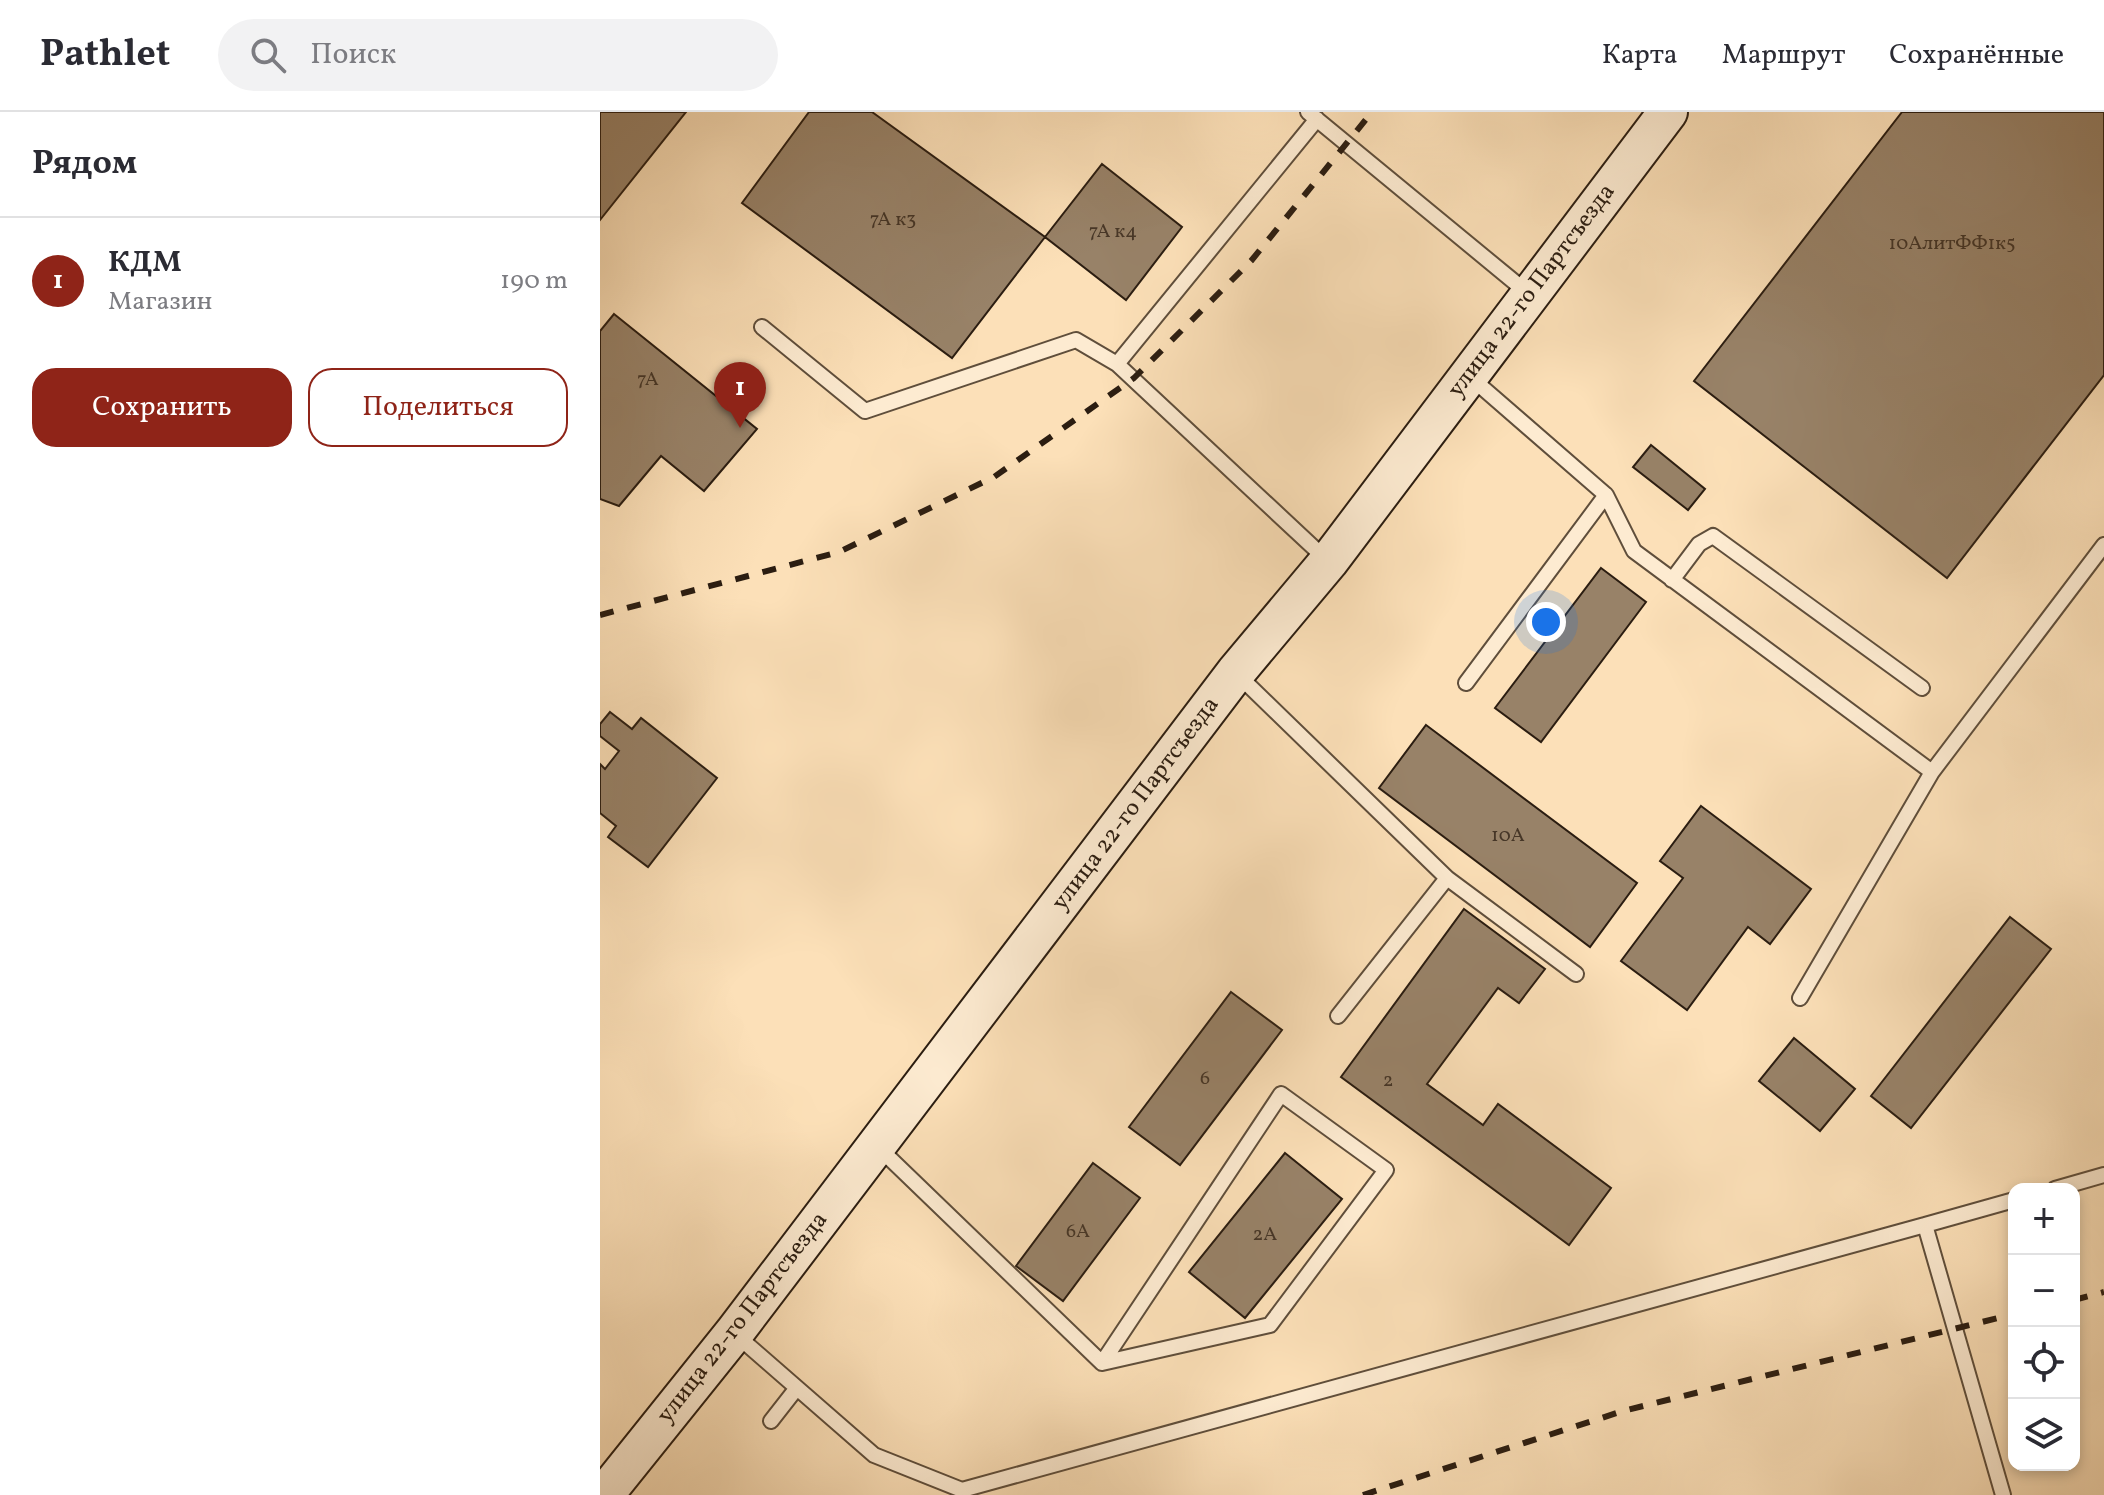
<!DOCTYPE html>
<html lang="ru">
<meta charset="utf-8">
<style>
body{margin:0;font-family:Vollkorn,serif;background:#f2f2f3;color:#2b2b33}
.controls{position:absolute;right:24px;bottom:24px;display:grid;overflow:hidden;border-radius:16px;box-shadow:0 4px 12px #0003}
.controls button{width:72px;height:72px;display:grid;place-items:center;padding:0;border:0;border-bottom:2px solid #e1e1e2;background:#fff;color:#2b2b33;font:40px sans-serif}
.you{position:absolute;left:946px;top:510px;width:28px;height:28px;margin:-20px;border:6px solid #fff;border-radius:50%;background:#1a73e8;box-shadow:0 0 0 12px #1a73e833}
.badge{display:grid;place-items:center;width:52px;height:52px;border-radius:50%;background:#8f2418;color:#fff;font-size:26px;font-weight:700}
.pin{position:absolute;translate:-50% -66px;filter:drop-shadow(0 2px 4px #0008)}
.pin::after{content:'';position:absolute;top:42px;width:28px;height:24px;background:inherit;clip-path:polygon(0 0,100% 0,50% 100%)}
.list{margin:0;padding:0;list-style:none}
h2{display:flex;justify-content:space-between;align-items:center;height:104px;margin:0;padding:0 32px;font-size:34px}
h2 small{font-size:26px;font-weight:400;color:#7c7c81}
.list li{display:grid;grid-template-columns:52px 1fr auto;gap:24px;align-items:center;box-sizing:border-box;height:128px;padding:0 32px;border-top:2px solid #e1e1e2}
.list b{display:block;font-size:30px;white-space:nowrap}
.list p{margin:0;font-size:26px;white-space:nowrap;color:#7c7c81}
.list em{font-size:26px;font-style:normal;color:#7c7c81}
.actions{display:flex;gap:16px;padding:24px 32px}
.actions a{flex:1;padding:18px 0;border:2px solid #8f2418;border-radius:24px;text-align:center;font-size:28px;color:#8f2418}
.actions .main{background:#8f2418;color:#fff}
.icon{flex:none;width:44px;height:44px;fill:none;stroke:currentColor;stroke-width:2;stroke-linecap:round;stroke-linejoin:round}
.map{position:relative;flex:none;width:1504px;height:1383px;overflow:hidden}
header{display:flex;align-items:center;gap:48px;box-sizing:border-box;height:112px;padding:0 40px;background:#fff;border-bottom:2px solid #e1e1e2}
header strong{font-size:38px}
nav{display:flex;gap:44px;margin-inline-start:auto;font-size:28px}
.search{width:560px;height:72px;background:#f2f2f3;display:flex;align-items:center;gap:20px;box-sizing:border-box;padding:0 28px;border-radius:44px;color:#7c7c81;font-size:30px}
main{display:flex}
aside{flex:1;background:#fff}
.map>svg:first-child{display:block}
.building{fill:#988268;stroke:#2b1d11;stroke-width:2}
.lines{fill:none;stroke-linecap:round;stroke-linejoin:round}
.lane-casing{stroke:#5f4e3b;stroke-width:18}
.secondary-casing{stroke:#2b1d11;stroke-width:42}
.lane{stroke:#fdebd1;stroke-width:14}
.secondary{stroke:#fdebd1;stroke-width:38}
.rail{stroke:#2b1d11;stroke-width:6;stroke-dasharray:14 14;stroke-linecap:butt}
.labels{text-anchor:middle;dominant-baseline:central;stroke-width:6;stroke-linejoin:round;paint-order:stroke}
.number-label{font-size:20px;fill:#463627}
.street-label{font-size:24px;fill:#2b1d11;stroke:#fdebd1}
</style>
<header>
<strong>Pathlet</strong>
<div class="search"><svg class="icon" aria-label="search" viewBox="0 0 24 24"><circle cx="10" cy="10" r="6"/><path d="M15 15l6 6"/></svg>Поиск</div>
<nav><a>Карта</a><a>Маршрут</a><a>Сохранённые</a></nav>
</header>
<main>
<aside>
<h2>Рядом<small></small></h2>
<ul class="list">
<li><span class="badge">1</span><div><b>КДМ</b><p>Магазин</p></div><em>190 m</em></li>
</ul>
<div class="actions"><a class="main">Сохранить</a><a>Поделиться</a></div>
</aside>
<div class="map">
<svg width="1504" height="1383" viewBox="0 0 1504 1383">
<rect width="100%" height="100%" fill="#fce0b8"/>
<filter id="stains"><feTurbulence type="fractalNoise" baseFrequency=".0025" numOctaves="4"/><feColorMatrix values="0 0 0 0 .2 0 0 0 0 .09 0 0 0 0 .02 0 0 0 .5 -.17"/></filter>
<radialGradient id="worn" r=".72"><stop offset=".6" stop-color="#630" stop-opacity="0"/><stop offset="1" stop-color="#630" stop-opacity=".3"/></radialGradient>
<path class="building" d="M0 0H86L0 108Z
M209 0H272L445 125 352 246 142 91Z
M1302 0H1504V263L1347 466 1094 269Z
M502 52 582 115 526 188 445 125Z
M14 202 157 317 104 379 61 344 19 394 0 387V219Z
M1051 333 1105 377 1088 398 1033 355Z
M1001 456 1046 490 941 630 895 596Z
M10 600 32 617 41 606 117 666 48 755 8 725 16 714 0 701V652L5 657 19 639 0 624V612Z
M826 613 1037 771 990 835 779 676Z
M1101 694 1211 777 1170 832 1148 815 1087 898 1021 849 1083 766 1060 749Z
M864 797 945 857 919 891 898 876 827 972 883 1013 898 992 1011 1076 969 1133 741 965Z
M1410 805 1451 837 1311 1016 1271 984Z
M631 880 682 918 580 1053 529 1015Z
M1194 926 1255 977 1220 1019 1159 969Z
M685 1041 742 1087 645 1206 589 1160Z
M493 1051 540 1086 463 1189 416 1154Z"/>
<g class="lines">
<g class="lane-casing">
<path id="lane" d="M708 0 929 182
M162 215 265 299 476 228 517 252 728 449
M517 252 717 7
M1006 383 1034 439 1332 660 1200 886
M1072 468 1099 432 1113 424 1322 576
M636 561 847 766 738 904
M866 571 1006 383 869 264
M1332 660 1504 433
M847 766 976 862
M277 1034 502 1251 681 982 786 1058 670 1213 502 1251
M1455 1077 1504 1063
M1325 1113 1414 1088
M134 1221 274 1343 362 1378 1325 1113 1403 1383
M171 1309 196 1277"/>
</g>
<g class="secondary-casing">
<path id="secondary" d="M4 1383 134 1221 636 560 729 449 1068 0"/>
</g>
<use href="#lane" class="lane"/>
<use href="#secondary" class="secondary"/>
<path class="rail" d="M0 503 239 440 394 365 534 266 651 149 772 0
M1474 1188 1504 1180
M763 1383 1023 1299 1414 1202"/>
</g>
<g class="labels">
<g class="number-label">
<text x="293" y="108">7А к3</text>
<text x="513" y="120">7А к4</text>
<text x="1352" y="132">10АлитФФ1к5</text>
<text x="48" y="268">7А</text>
<text x="908" y="724">10А</text>
<text x="605" y="967">6</text>
<text x="788" y="969">2</text>
<text x="478" y="1120">6А</text>
<text x="665" y="1123">2А</text>
</g>
<g class="street-label">
<text transform="translate(932 179) rotate(-53)">улица 22-го Партсъезда</text>
<text transform="translate(536 692) rotate(-53)">улица 22-го Партсъезда</text>
<text transform="translate(143 1206) rotate(-52)">улица 22-го Партсъезда</text>
</g>
</g>
<rect width="100%" height="100%" filter="url(#stains)"/>
<rect width="100%" height="100%" fill="url(#worn)"/>
</svg>
<div class="controls">
<button>+</button>
<button>−</button>
<button><svg class="icon" aria-label="locate" viewBox="0 0 24 24"><circle cx="12" cy="12" r="6"/><path d="M12 2v4M12 18v4M2 12h4M18 12h4"/></svg></button>
<button><svg class="icon" aria-label="layers" viewBox="0 0 24 24"><path d="M12 4l9 5-9 5-9-5zM3 14l9 5 9-5"/></svg></button>
</div>
<div class="you"></div>
<div class="pin badge" style="left:140px;top:316px">1</div>
</div>
</main>
